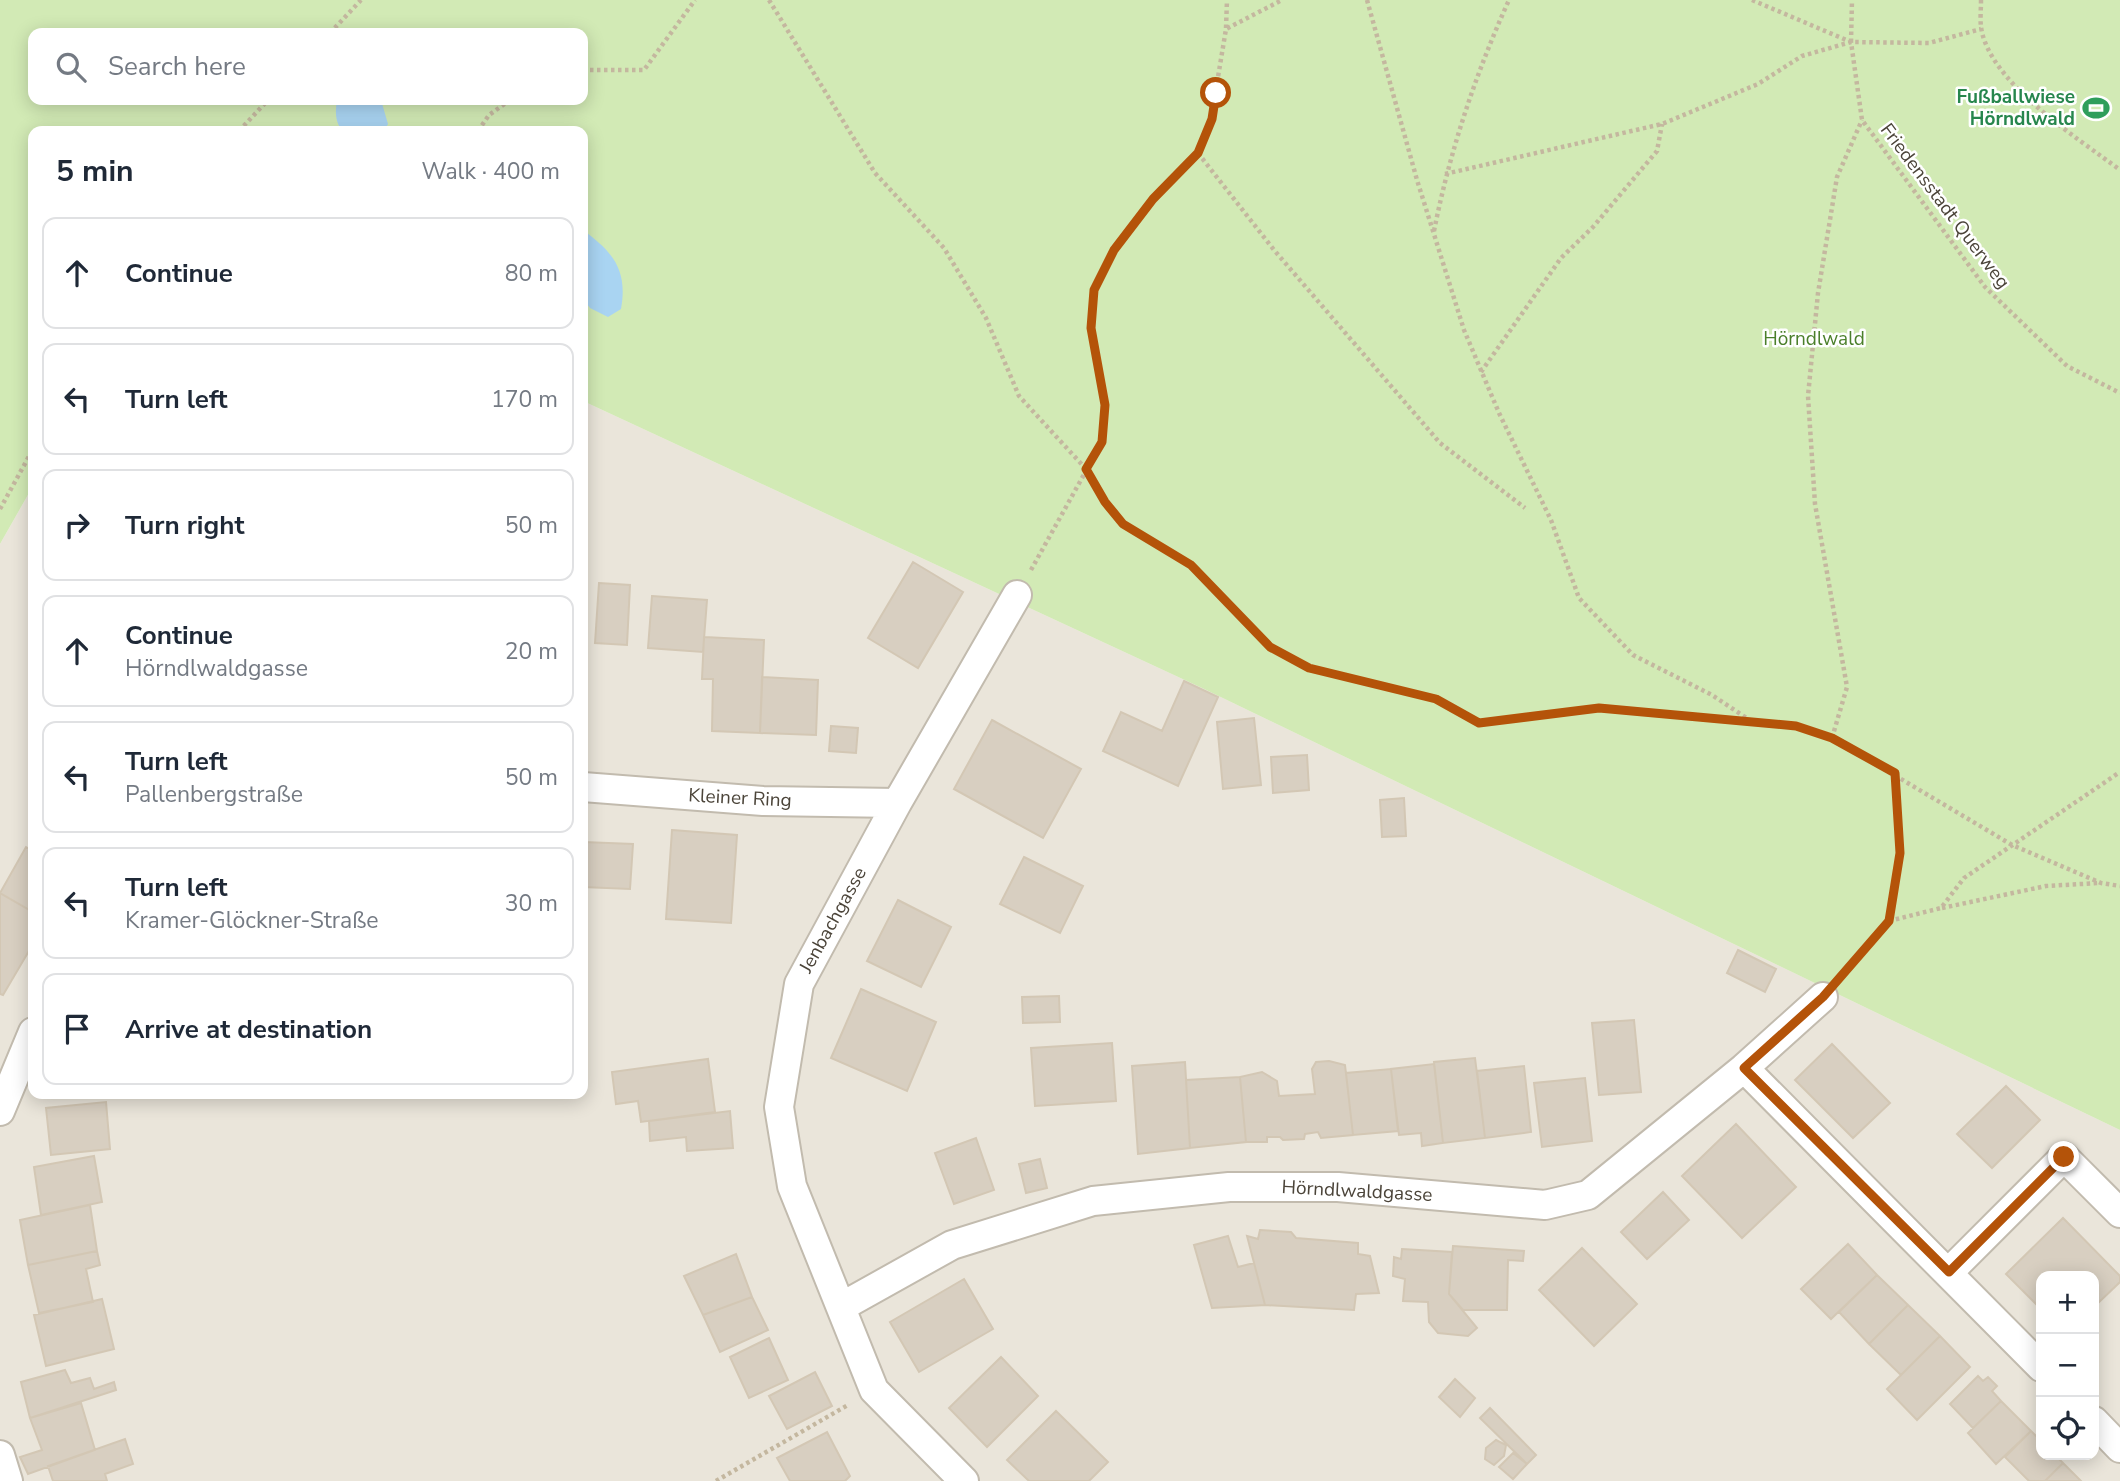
<!DOCTYPE html>
<meta charset="utf-8">
<style>
body{margin:0;font-family:"Nunito Sans",sans-serif;background:#f6f6f7;color:#1f2937}
.controls{position:absolute;right:21px;bottom:21px;display:grid;overflow:hidden;border-radius:14px;box-shadow:0 4px 18px #0003}
.controls button{width:63px;height:63px;display:grid;place-items:center;padding:0;border:0;border-bottom:2px solid #e0e1e3;background:#fff;color:#1f2937;font:35px sans-serif}
.stop{position:absolute;width:21px;height:21px;margin:-16px;border:5px solid #b45309;border-radius:50%;background:#fff}
.stop.end{background:#b45309;border-color:#fff;box-shadow:0 2px 7px #0008}
.list{margin:0;padding:0;list-style:none}
h2{display:flex;justify-content:space-between;align-items:center;height:91px;margin:0;padding:0 28px;font-size:30px}
h2 small{font-size:23px;font-weight:400;color:#747a83}
.list li{display:grid;grid-template-columns:46px 1fr auto;gap:21px;align-items:center;box-sizing:border-box;height:112px;margin:0 14px 14px;padding:0 14px;border:2px solid #e0e1e3;border-radius:14px}
.list b{display:block;font-size:26px;white-space:nowrap}
.list p{margin:0;font-size:23px;white-space:nowrap;color:#747a83}
.list em{font-size:23px;font-style:normal;color:#747a83}
.icon{flex:none;width:38px;height:38px;fill:none;stroke:currentColor;stroke-width:2;stroke-linecap:round;stroke-linejoin:round}
.map{position:relative;flex:none;width:2120px;height:1481px;overflow:hidden}
.search{position:absolute;background:#fff;box-shadow:0 4px 18px #0003;left:28px;top:28px;width:560px;height:77px;display:flex;align-items:center;gap:18px;box-sizing:border-box;padding:0 24px;border-radius:14px;color:#747a83;font-size:26px}
.panel{position:absolute;background:#fff;box-shadow:0 4px 18px #0003;left:28px;top:126px;width:560px;height:973px;border-radius:14px}
.map>svg:first-child{display:block}
.residential{fill:#eae5da;fill-rule:evenodd}
.green{fill:#d2eab5;fill-rule:evenodd}
.water{fill:#a9d4f2}
.building{fill:#d8cfc1;stroke:#d3c7b4;stroke-width:2}
.lines{fill:none;stroke-linecap:round;stroke-linejoin:round}
.minor-casing{stroke:#c2bbae;stroke-width:32}
.path{stroke:#c4b79f;stroke-width:4.5;stroke-dasharray:3.5 3.5;stroke-linecap:butt}
.minor{stroke:#fff;stroke-width:28}
.route{stroke:#b45309;stroke-width:9}
.labels{text-anchor:middle;dominant-baseline:central;stroke-width:5;stroke-linejoin:round;paint-order:stroke}
.leisure-label{font-size:19px;font-weight:bold;fill:#27864d;stroke:#fff;text-anchor:end}
.street-label{font-size:19px;fill:#4b4439;stroke:#fff}
.park-label{font-size:19px;fill:#4a7f2a;stroke:#fff}
</style>
<div class="map">
<svg width="2120" height="1481" viewBox="0 0 2120 1481">
<rect width="100%" height="100%" fill="#f6f3ec"/>
<path class="residential" d="M583 401 1202 688 2120 1130V1481H0V544L33 486V1094H583ZM2041 1276H2094V1455H2041Z"/>
<path class="green" d="M0 0H2120V1130L1202 688 583 401V131H33V486L0 544ZM33 33H583V100H33Z"/>
<path class="water" d="M337 100H381L388 124 384 131H343C335 123 335 111 337 100Z
M583 230C613 252 628 270 621 309L608 317 590 308 583 299Z"/>
<path class="building" d="M913 562 963 592 918 668 868 638Z
M599 583 630 585 627 645 595 643Z
M652 596 707 600 703 652 648 648Z
M704 637 764 640 760 733 712 731 713 679H702Z
M762 677 818 680 816 735 760 733Z
M1184 681 1218 697 1178 786 1103 751 1121 712 1162 731Z
M1254 718 1261 785 1223 789 1217 722Z
M992 720 1081 769 1043 838 954 789Z
M831 726 858 728 856 753 829 751Z
M1307 755 1309 790 1273 793 1271 757Z
M1404 798 1406 836 1382 837 1380 800Z
M672 830 737 835 731 923 666 919Z
M583 842 633 844 630 889 583 887Z
M26 847 33 851V912L0 893Z
M1024 857 1083 886 1060 933 1000 904Z
M0 893 33 912V944L3 995 0 994Z
M898 900 951 927 921 987 867 961Z
M1738 950 1776 969 1765 992 1727 973Z
M861 989 936 1022 907 1091 831 1058Z
M1059 996 1060 1022 1023 1023 1022 997Z
M1634 1020 1641 1092 1599 1095 1592 1023Z
M1112 1043 1116 1101 1035 1106 1031 1048Z
M1832 1044 1890 1103 1853 1138 1795 1080Z
M1475 1058 1485 1138 1443 1143 1434 1062Z
M708 1059 715 1112 641 1122 638 1101 616 1104 612 1072Z
M1329 1061 1345 1065 1353 1135 1321 1138 1318 1132 1305 1134 1304 1139 1283 1140 1280 1137H1267V1142H1246L1240 1077 1262 1072 1277 1081 1279 1096 1315 1094 1312 1069 1316 1062Z
M1185 1062 1190 1148 1138 1154 1132 1066Z
M1434 1064 1443 1143 1422 1146 1421 1133 1399 1135 1391 1069Z
M1524 1066 1531 1132 1485 1138 1477 1071Z
M1391 1069 1398 1131 1353 1135 1346 1073Z
M1240 1077 1246 1142 1190 1148 1186 1080Z
M1585 1078 1592 1141 1542 1147 1534 1083Z
M2006 1086 2040 1120 1992 1168 1957 1134Z
M106 1102 110 1149 51 1155 46 1108Z
M730 1111 733 1148 687 1151 686 1137 650 1141 649 1121Z
M1736 1124 1796 1187 1742 1238 1682 1176Z
M976 1138 994 1190 954 1204 935 1153Z
M94 1156 102 1202 41 1215 34 1167Z
M1040 1159 1047 1188 1026 1193 1019 1164Z
M1663 1192 1689 1220 1647 1259 1621 1232Z
M90 1205 97 1251 28 1265 20 1220Z
M2063 1218 2120 1276V1282L2094 1307V1276H2041V1301L2037 1305 2006 1274Z
M1260 1230 1291 1232 1296 1238 1358 1243V1254L1370 1256 1379 1293 1356 1294 1354 1310 1265 1305 1247 1236 1258 1239Z
M1228 1236 1238 1267 1254 1263 1265 1305 1212 1308 1194 1245Z
M1848 1244 1877 1275 1831 1319 1801 1289Z
M1453 1246 1524 1251 1523 1261 1508 1260 1507 1310H1463L1449 1294Z
M1582 1248 1637 1304 1594 1346 1539 1290Z
M1402 1249 1452 1252 1449 1294 1477 1328 1468 1336 1438 1333 1429 1322 1428 1302 1403 1301 1405 1279 1393 1276 1394 1257 1401 1259Z
M97 1251 100 1265 86 1269 93 1302 39 1313 28 1265Z
M736 1254 752 1297 703 1315 684 1276Z
M1877 1275 1908 1305 1869 1344 1839 1312Z
M964 1279 993 1329 919 1372 890 1322Z
M752 1297 768 1330 720 1352 703 1315Z
M102 1299 114 1349 46 1366 34 1315Z
M1908 1305 1940 1336 1901 1375 1869 1344Z
M1940 1336 1970 1367 1917 1420 1887 1389Z
M769 1338 788 1380 749 1398 730 1357Z
M1001 1357 1038 1396 987 1447 949 1408Z
M65 1370 71 1383 90 1378 94 1389 114 1382 116 1390 30 1418 21 1382Z
M815 1372 832 1406 787 1429 769 1396Z
M1978 1376 1983 1381 1988 1377 1997 1386 1992 1391 2001 1401 1973 1428 1950 1404Z
M1455 1379 1475 1398 1460 1417 1439 1397Z
M2001 1401 2031 1431 1996 1464 1968 1433Z
M81 1403 95 1450 28 1474 20 1457 42 1450 30 1418Z
M1490 1408 1536 1455 1527 1464 1480 1418Z
M1056 1411 1108 1462 1089 1481H1029L1007 1460Z
M2031 1431 2041 1441V1455H2055L2063 1463 2045 1481H2029L2005 1457Z
M827 1432 850 1476 845 1481H790L777 1458Z
M125 1439 133 1464 105 1474 107 1481H53L48 1466Z
M1496 1440 1506 1445 1504 1456 1494 1465 1485 1459 1486 1448Z
M1513 1453 1527 1464 1513 1479 1499 1467Z
M2063 1463 2081 1481H2045Z"/>
<g class="lines">
<g class="minor-casing">
<path id="minor" d="M583 787 763 801 897 803
M1744 1068 2041 1367
M0 1111 33 1032
M1949 1272 2064 1157 2120 1213
M841 1307 952 1245 1093 1201 1229 1187H1338L1545 1205 1588 1195 1744 1068 1823 997
M2094 1421 2120 1448
M0 1455 8 1481
M964 1481 874 1390 792 1186 779 1107 799 984 897 803 1017 595"/>
</g>
<path class="path" d="M769 0 875 173 944 248 986 318 1019 396 1086 469 1105 502 1123 524 1191 565 1270 647 1309 668 1436 699 1479 723 1599 708 1796 726 1832 738 2012 845 2101 883 2120 886
M1367 0 1417 180 1464 330 1499 413 1551 520 1579 598 1633 655 1712 695 1754 723
M1752 0 1851 42 1862 120 1985 287 2067 366 2120 393
M1981 0C1981 9 1980 19 1981 27 1989 83 2078 138 2120 170
M1226 28 1227 0
M330 33 361 0
M1851 42 1852 0
M583 70H644L695 0
M239 131 268 100
M478 131 489 115 510 100
M1198 153 1274 250 1440 443 1525 508
M1445 174 1662 124 1758 84 1802 56 1851 42 1929 43 1981 29
M1434 231C1450 151 1475 75 1509 0
M1481 372 1561 258 1593 227 1657 151 1662 124
M0 509 33 449
M1031 570 1102 442 1105 405 1091 328 1094 290 1114 250 1153 199 1198 153 1211 119 1226 29 1282 0
M1832 738 1847 687 1815 504 1808 396 1818 293 1837 177 1862 120
M1942 908 2046 886 2099 883
M1889 921 1941 908 1964 878 2120 772
M1842 975 1889 921 1900 853 1895 773
M716 1481 848 1405"/>
<use href="#minor" class="minor"/>
</g>
<g class="lines">
<path class="route" d="M1216 93 1212 119 1198 153 1153 199 1114 250 1094 290 1091 328 1105 405 1102 442 1086 469 1105 502 1123 524 1191 565 1270 647 1309 668 1436 699 1479 723 1599 708 1796 726 1832 738 1895 773 1900 853 1889 921 1823 997 1744 1068 1949 1272 2064 1157"/>
</g>
<defs>
<g id="stadium-bare" transform="scale(2.1)"><path d="M0-5a6.5 5 0 1 0 0 10a6.5 5 0 1 0 0-10ZM-3.5-1.8h7v3.6h-7Z" fill="#2e9e5b" stroke="#fff" stroke-width="2.5" paint-order="stroke"/></g>
</defs>
<g fill-rule="evenodd">
<use href="#stadium-bare" x="2096" y="108"/>
</g>
<g class="labels">
<g class="leisure-label">
<text x="2075" y="97">Fußballwiese<tspan x="2075" dy="22">Hörndlwald</tspan></text>
</g>
<g class="street-label">
<text transform="translate(1945 206) rotate(53)">Friedensstadt Querweg</text>
<text transform="translate(740 798) rotate(3)">Kleiner Ring</text>
<text transform="translate(833 920) rotate(-61)">Jenbachgasse</text>
<text transform="translate(1357 1191) rotate(3)">Hörndlwaldgasse</text>
</g>
<g class="park-label">
<text x="1814" y="339">Hörndlwald</text>
</g>
</g>
</svg>
<div class="controls">
<button>+</button>
<button>−</button>
<button><svg class="icon" aria-label="locate" viewBox="0 0 24 24"><circle cx="12" cy="12" r="6"/><path d="M12 2v4M12 18v4M2 12h4M18 12h4"/></svg></button>
</div>
<div class="stop" style="left:1216px;top:93px"></div>
<div class="stop end" style="left:2064px;top:1157px"></div>
<div class="search"><svg class="icon" aria-label="search" viewBox="0 0 24 24"><circle cx="10" cy="10" r="6"/><path d="M15 15l6 6"/></svg>Search here</div>
<section class="panel">
<h2>5 min<small>Walk · 400 m</small></h2>
<ul class="list">
<li><svg class="icon" aria-label="ahead" viewBox="0 0 24 24"><path d="M12 20V5M6 11l6-6 6 6"/></svg><div><b>Continue</b></div><em>80 m</em></li>
<li><svg class="icon" aria-label="left" viewBox="0 0 24 24"><path d="M17 20v-9H6M10 6l-5 5 5 5"/></svg><div><b>Turn left</b></div><em>170 m</em></li>
<li><svg class="icon" aria-label="right" viewBox="0 0 24 24"><path d="M7 20v-9h11M14 6l5 5-5 5"/></svg><div><b>Turn right</b></div><em>50 m</em></li>
<li><svg class="icon" aria-label="ahead" viewBox="0 0 24 24"><path d="M12 20V5M6 11l6-6 6 6"/></svg><div><b>Continue</b><p>Hörndlwaldgasse</p></div><em>20 m</em></li>
<li><svg class="icon" aria-label="left" viewBox="0 0 24 24"><path d="M17 20v-9H6M10 6l-5 5 5 5"/></svg><div><b>Turn left</b><p>Pallenbergstraße</p></div><em>50 m</em></li>
<li><svg class="icon" aria-label="left" viewBox="0 0 24 24"><path d="M17 20v-9H6M10 6l-5 5 5 5"/></svg><div><b>Turn left</b><p>Kramer-Glöckner-Straße</p></div><em>30 m</em></li>
<li><svg class="icon" aria-label="arrive" viewBox="0 0 24 24"><path d="M6 21V4h12l-3 4 3 4H6"/></svg><div><b>Arrive at destination</b></div></li>
</ul>
</section>
</div>
